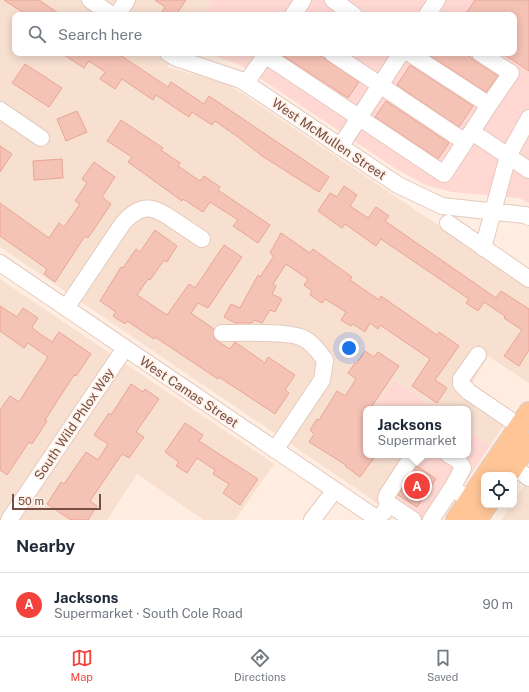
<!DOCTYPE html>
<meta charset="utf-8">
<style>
body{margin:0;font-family:"Public Sans",sans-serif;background:#f2f2f3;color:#1f2937}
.controls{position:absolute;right:12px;bottom:12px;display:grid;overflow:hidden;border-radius:8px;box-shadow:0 2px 10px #0003}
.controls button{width:36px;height:36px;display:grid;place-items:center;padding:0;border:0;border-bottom:1px solid #e0e1e3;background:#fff;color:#1f2937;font:20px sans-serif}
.scale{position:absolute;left:12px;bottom:10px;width:89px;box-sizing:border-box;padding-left:4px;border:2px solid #774e45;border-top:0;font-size:11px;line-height:14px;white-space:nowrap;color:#774e45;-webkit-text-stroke:3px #fff2e8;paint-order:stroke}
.you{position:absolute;left:349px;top:348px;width:14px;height:14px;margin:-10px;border:3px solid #fff;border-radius:50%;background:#1a73e8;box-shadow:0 0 0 6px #1a73e833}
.badge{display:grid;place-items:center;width:26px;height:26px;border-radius:50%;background:#f2423b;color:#fff;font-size:13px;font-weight:700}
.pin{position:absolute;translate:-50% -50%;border:2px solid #fff;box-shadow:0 1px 4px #0006}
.popup{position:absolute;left:363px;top:406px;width:108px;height:52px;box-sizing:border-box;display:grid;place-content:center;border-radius:8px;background:#fff;filter:drop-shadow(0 1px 3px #0005);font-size:13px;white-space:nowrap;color:#747a83}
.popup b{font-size:15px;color:#1f2937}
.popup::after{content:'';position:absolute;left:50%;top:100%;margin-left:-8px;border:8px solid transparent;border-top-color:#fff}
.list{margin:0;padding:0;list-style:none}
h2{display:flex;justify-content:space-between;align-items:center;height:52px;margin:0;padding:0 16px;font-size:17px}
h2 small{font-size:13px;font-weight:400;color:#747a83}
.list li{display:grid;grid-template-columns:26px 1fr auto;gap:12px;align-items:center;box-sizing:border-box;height:64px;padding:0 16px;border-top:1px solid #e0e1e3}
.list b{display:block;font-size:15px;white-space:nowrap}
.list p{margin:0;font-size:13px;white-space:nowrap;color:#747a83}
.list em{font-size:13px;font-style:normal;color:#747a83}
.icon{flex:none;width:22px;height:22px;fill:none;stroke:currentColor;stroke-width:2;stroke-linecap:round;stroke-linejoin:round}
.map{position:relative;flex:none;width:529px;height:520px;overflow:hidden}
.search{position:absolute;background:#fff;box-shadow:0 2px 10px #0003;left:12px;right:12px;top:12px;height:44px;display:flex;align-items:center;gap:10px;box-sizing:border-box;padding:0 14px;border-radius:8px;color:#747a83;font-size:15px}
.sheet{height:116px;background:#fff}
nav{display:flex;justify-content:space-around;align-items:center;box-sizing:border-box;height:56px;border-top:1px solid #e0e1e3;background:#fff;font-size:11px;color:#747a83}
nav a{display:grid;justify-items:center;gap:2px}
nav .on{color:#f2423b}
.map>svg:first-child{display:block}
.residential{fill:#f8e0d1}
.commercial{fill:#ffd8d3}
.building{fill:#f5c3b5;stroke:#e9a595}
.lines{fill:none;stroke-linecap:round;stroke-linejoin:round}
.minor-casing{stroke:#e5c9be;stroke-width:18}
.major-casing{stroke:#d9cdcb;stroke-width:22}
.minor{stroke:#fff;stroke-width:16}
.major{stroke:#ffc596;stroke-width:20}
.labels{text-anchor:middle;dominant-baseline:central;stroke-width:3.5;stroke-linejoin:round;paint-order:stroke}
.street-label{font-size:13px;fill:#774e45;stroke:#fff2e8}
</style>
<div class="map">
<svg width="529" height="520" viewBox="0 0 529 520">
<rect width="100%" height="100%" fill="#feede0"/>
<path class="residential" d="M0 0H212L202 15H15V53H176L167 67 228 84 529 286V383L488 356 472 384 512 413 490 446 468 431V409H436L394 380 374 409H366V455H404L373 500 0 247Z
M0 279 274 464 235 520H204L137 474 107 520H0Z
M529 478V520H501L511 505H514V501Z"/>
<path class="commercial" d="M212 0H529V203L519 198 452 192 425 185 393 167 240 65 206 53H514V15H202Z
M394 380 436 409H374Z
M468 431 490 446 440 520H402L373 500 404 455H468Z"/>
<path class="building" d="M4 0H39L61 15H27Z
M155 0H186L176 15H160L165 7Z
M475 0H529V71L502 53H514V15H465Z
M61 53H117L168 87 171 82 204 104 209 96 329 177 319 192 262 156 238 137 215 121 212 125 192 112 189 117 156 95 153 100 122 79 115 89 100 79 105 72 89 61 84 68Z
M279 53H316L359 82 348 98Z
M426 53H465L475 61 498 76 486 92Z
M25 64 62 88 49 107 12 83Z
M410 65 473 106 459 127 397 85Z
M386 101 449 143 438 159 375 117Z
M77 111 87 132 66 141 57 119Z
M121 120 163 148 161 150 180 163 178 166 200 181 204 176 220 187 218 190 270 225 258 243 233 226 238 220 210 202 203 212 183 199 182 201 128 162 132 157 107 141Z
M0 146 12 154 0 172Z
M62 159 63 178 34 180 33 161Z
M94 162 115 177 102 197 111 204 88 238 85 236 55 282 44 274 47 269 0 236V203L49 238 59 223 64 227 80 204 75 201 87 183 82 179Z
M344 186 357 195 350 206 368 218 376 207 389 216 385 221 496 298 501 291 529 309V350L519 366 504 356 522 330 504 318 505 316 484 302 478 311 466 303 469 299 381 239 376 246 345 224 342 228 318 211 330 193 337 197Z
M155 230 177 246 167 262 164 260 150 280 148 279 137 295 167 315 189 284 195 288 224 245 242 257 208 308 198 303 191 313 214 329 213 333 214 337 217 341 230 349 235 342 265 363 268 357 295 375 285 390 289 393 275 414 219 377 218 379 155 337 154 339 127 321 125 324 113 316 116 312 100 301 121 267 123 268 136 249 140 252Z
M281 233 310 253 313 249 352 277 350 280 379 300 381 296 437 335 439 332 459 346 435 380 447 388 437 403 412 386 430 359 380 325 378 329 370 323 365 332 353 324 351 326 341 320 346 312 325 299 322 303 310 295 312 291 304 285 308 279 286 264 273 284 276 286 272 294 282 299 275 312 270 310 262 323 254 320 252 323H235L224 317 231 304 240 308 258 275 260 277 274 256 270 253Z
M0 306 17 317 23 308 38 318 32 327 36 331 52 342 59 332 91 354 76 376 74 375 45 420 47 421 32 444 29 442 7 475 0 470V410L10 396 19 402 48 357 28 343 24 348 0 331Z
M365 351 374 357 378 352 399 366 370 409H366V455H376L360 477 345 466 346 465 309 442 314 434 310 430 317 419 319 420 337 391 345 396 356 379 348 373 355 363 356 364Z
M131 384 143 392 145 389 159 399 136 432 144 437 129 458 122 454 90 501 97 506 88 520H71L47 504 61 482 64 484 86 452 98 460 108 444 94 435 109 413 111 415Z
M185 423 203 435 199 441 258 479 240 505 223 493 229 484 213 474 215 470 197 458 187 473 176 466 179 462 165 452Z
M417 466 436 479 417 507 398 495Z"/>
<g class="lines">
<g class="minor-casing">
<path id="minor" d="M90 0 112 15
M333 0 354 15
M117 15 127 0
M293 15 303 0
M427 15 437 0
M168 53 176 58 241 80 398 185 442 206 525 215 529 217
M262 53 444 174 465 142
M332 53 465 142 489 105 409 53
M480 53 511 73 489 105
M246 83 267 53
M0 110 41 138
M472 132 529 170
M340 147 401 53
M448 223 529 279
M483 248 508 156 529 118
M0 263 379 520
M66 308 123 223C142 202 154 206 175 221 184 227 193 233 202 239
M222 333C240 333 289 331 303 338 313 343 318 351 325 360L322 380 275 450
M478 355 461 379V384L469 392 519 426
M449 455 458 460 463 468 452 488
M513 467 529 478
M389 504 386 499 387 495 413 455
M384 512 389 504 413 520
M9 520 125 348
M312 520 335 490
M431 520 452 488 470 500"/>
</g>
<g class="major-casing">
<path id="major" d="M486 475 529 412
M508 475 529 443
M456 520 484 478
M477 520 487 505"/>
</g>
<use href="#minor" class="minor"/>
<use href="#major" class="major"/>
</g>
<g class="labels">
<g class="street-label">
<text transform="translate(329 139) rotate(34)">West McMullen Street</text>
<text transform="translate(189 392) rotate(34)">West Camas Street</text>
<text transform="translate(74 424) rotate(-56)">South Wild Phlox Way</text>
</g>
</g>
</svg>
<div class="controls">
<button><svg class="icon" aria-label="locate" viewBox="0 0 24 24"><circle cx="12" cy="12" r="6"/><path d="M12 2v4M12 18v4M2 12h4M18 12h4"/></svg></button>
</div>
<div class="scale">50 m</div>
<div class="you"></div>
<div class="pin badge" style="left:417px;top:486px">A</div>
<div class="popup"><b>Jacksons</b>Supermarket</div>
<div class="search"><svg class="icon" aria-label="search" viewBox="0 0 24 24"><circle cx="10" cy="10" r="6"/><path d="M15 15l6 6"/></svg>Search here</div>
</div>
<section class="sheet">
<h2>Nearby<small></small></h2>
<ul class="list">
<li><span class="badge">A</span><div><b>Jacksons</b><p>Supermarket · South Cole Road</p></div><em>90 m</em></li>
</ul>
</section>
<nav>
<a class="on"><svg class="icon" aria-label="map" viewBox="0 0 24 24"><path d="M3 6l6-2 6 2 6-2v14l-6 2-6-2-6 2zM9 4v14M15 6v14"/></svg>Map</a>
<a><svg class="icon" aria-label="directions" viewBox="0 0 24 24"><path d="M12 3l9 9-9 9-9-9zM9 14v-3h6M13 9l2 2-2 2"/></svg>Directions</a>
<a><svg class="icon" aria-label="saved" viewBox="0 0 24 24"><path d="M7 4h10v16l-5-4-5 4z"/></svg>Saved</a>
</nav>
